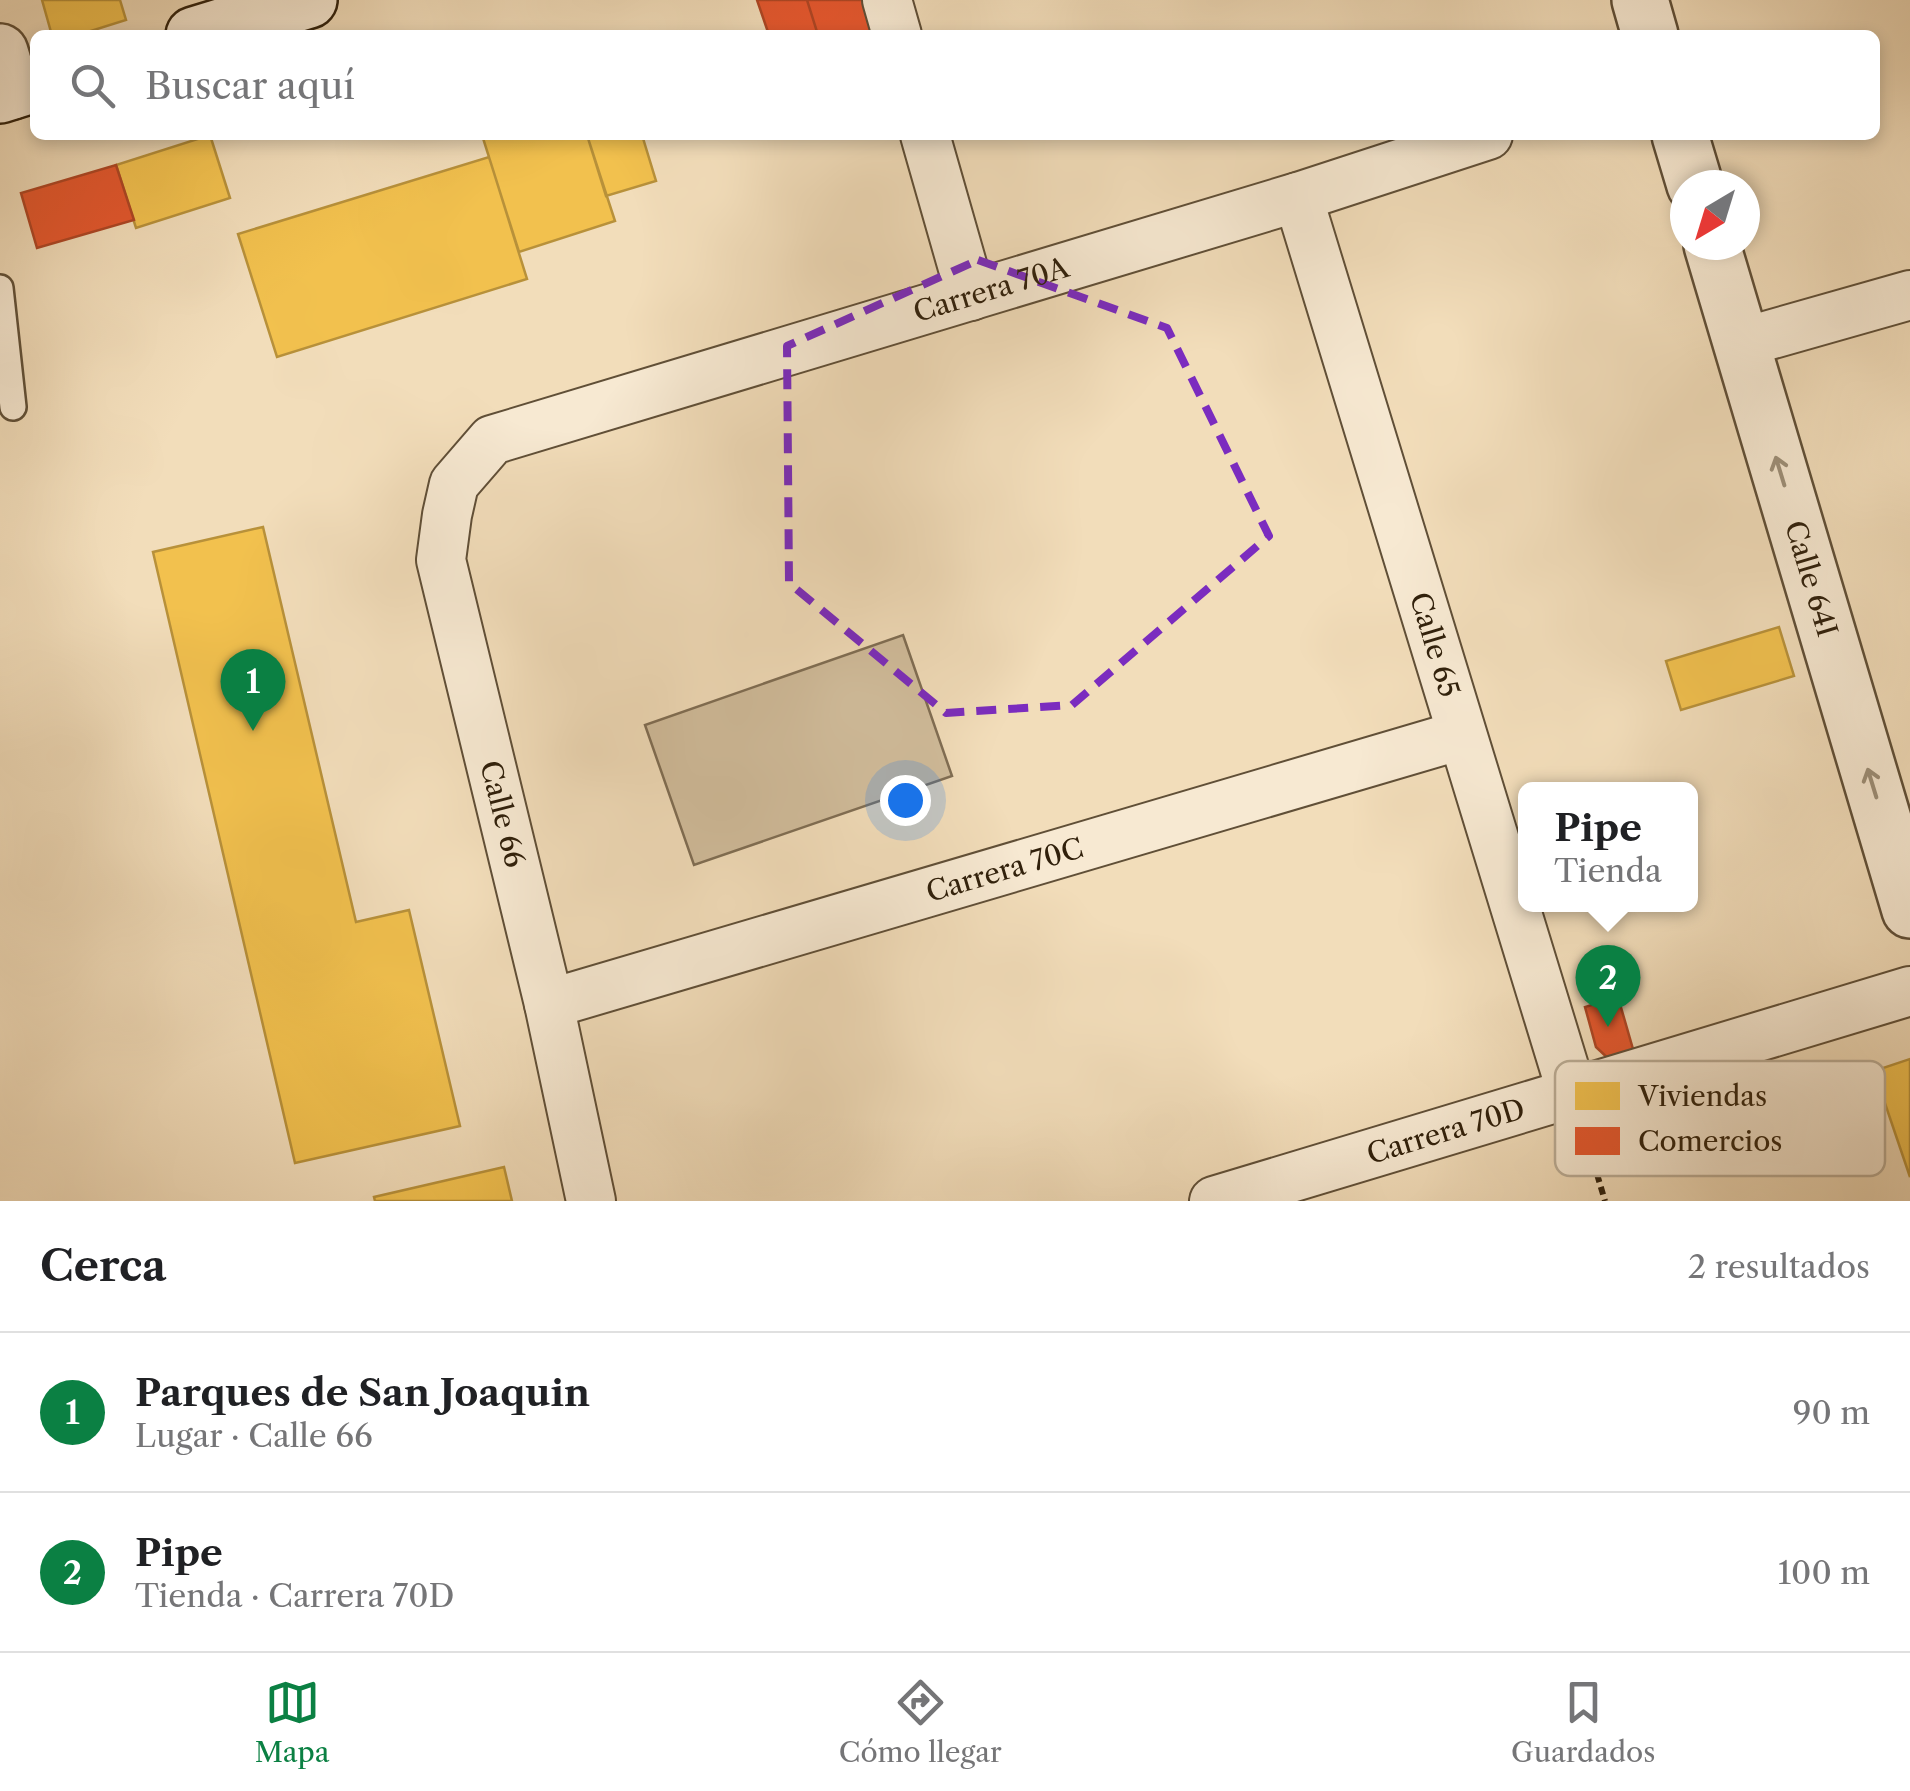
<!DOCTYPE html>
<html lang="es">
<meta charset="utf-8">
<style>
body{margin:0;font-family:"Libre Caslon Text",serif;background:#f2f2f2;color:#202124}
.compass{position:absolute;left:1670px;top:170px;width:90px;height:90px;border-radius:50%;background:#fff;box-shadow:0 5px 15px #0003;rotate:218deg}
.you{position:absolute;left:905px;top:800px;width:35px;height:35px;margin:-25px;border:8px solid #fff;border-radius:50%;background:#1a73e8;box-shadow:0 0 0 15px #1a73e833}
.badge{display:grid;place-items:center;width:65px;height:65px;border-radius:50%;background:#0b8043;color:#fff;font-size:32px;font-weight:700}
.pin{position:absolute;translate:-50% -82px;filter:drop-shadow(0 2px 5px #0008)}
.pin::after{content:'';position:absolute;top:52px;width:35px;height:30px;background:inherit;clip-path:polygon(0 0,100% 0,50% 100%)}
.popup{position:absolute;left:1518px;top:782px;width:180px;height:130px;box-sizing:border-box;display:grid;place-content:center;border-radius:15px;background:#fff;filter:drop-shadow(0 2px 8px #0005);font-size:32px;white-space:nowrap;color:#757577}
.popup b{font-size:38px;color:#202124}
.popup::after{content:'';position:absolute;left:50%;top:100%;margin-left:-20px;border:20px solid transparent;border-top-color:#fff}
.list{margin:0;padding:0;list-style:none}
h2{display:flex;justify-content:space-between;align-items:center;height:130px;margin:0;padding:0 40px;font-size:42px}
h2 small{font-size:32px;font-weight:400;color:#757577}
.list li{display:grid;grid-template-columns:65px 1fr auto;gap:30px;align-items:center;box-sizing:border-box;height:160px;padding:0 40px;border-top:2px solid #e0e0e0}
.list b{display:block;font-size:38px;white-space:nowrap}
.list p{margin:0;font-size:32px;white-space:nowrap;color:#757577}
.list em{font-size:32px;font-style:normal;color:#757577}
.icon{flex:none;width:55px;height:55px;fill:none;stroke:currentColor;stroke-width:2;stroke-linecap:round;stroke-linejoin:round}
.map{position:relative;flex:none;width:1910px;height:1201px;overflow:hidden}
.search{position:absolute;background:#fff;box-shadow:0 5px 15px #0003;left:30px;right:30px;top:30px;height:110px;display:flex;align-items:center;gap:25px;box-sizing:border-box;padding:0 35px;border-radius:15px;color:#757577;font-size:38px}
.sheet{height:450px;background:#fff}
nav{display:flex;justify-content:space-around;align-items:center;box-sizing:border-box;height:140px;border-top:2px solid #e0e0e0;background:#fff;font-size:28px;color:#757577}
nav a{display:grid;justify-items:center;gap:5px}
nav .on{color:#0b8043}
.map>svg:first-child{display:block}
.green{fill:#d1bd9c;stroke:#806e54;stroke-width:2.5}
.homes{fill:#f2c14e;stroke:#b8913a;stroke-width:2.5}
.shops{fill:#e4572e;stroke:#ae4624;stroke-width:2.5}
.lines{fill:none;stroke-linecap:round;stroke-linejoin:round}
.service-casing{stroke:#604f37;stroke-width:30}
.minor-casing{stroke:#604f37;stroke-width:52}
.tertiary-casing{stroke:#604f37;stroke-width:60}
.secondary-casing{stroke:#30200b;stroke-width:60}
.path{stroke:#30200b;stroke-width:6;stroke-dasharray:8 5;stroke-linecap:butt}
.service{stroke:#f7e9d2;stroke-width:25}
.minor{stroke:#f7e9d2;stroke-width:48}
.tertiary{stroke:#f7e9d2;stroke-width:55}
.secondary{stroke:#f7e9d2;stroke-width:55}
.oneway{stroke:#9d8f78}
.marked{fill:none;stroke:#7b2cbf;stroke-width:8;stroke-dasharray:20 12;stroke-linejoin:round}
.labels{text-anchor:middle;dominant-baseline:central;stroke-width:10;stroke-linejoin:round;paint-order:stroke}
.street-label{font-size:28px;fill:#30200b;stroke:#f7e9d2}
.key{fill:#f7e9d2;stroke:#bbad96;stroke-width:2.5}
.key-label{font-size:28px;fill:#30200b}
</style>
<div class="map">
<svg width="1910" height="1201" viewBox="0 0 1910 1201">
<rect width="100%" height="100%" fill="#f2ddba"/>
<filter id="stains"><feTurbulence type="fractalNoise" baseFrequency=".002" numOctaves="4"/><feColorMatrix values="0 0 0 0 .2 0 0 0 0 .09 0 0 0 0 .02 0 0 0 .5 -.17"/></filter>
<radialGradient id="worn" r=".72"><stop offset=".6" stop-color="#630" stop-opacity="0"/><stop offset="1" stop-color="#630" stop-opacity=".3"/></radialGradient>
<path class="green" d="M903 635 952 776 694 865 645 725Z"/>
<path class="homes" d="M42 0H120L126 20 78 35H57L51 32Z
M210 135 230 198 136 228 116 165Z
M482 135H587L615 221 519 252Z
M587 135H642L656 181 606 196Z
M489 157 527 279 277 357 238 234Z
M263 527 356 922 409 910 460 1126 295 1163 153 552Z
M1779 627 1794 676 1681 710 1666 661Z
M1910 1059V1177L1874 1071Z
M504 1167 512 1201H375L374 1197Z"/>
<path class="shops" d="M757 0H807L818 35H769Z
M807 0H880L891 35H818Z
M116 165 134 220 37 248 21 193Z
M1618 997 1635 1056 1612 1062 1596 1047 1585 1007Z"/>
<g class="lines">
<g class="service-casing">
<path id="service" d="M0 288 13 407"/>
</g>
<g class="minor-casing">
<g id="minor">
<path d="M887 0 897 35"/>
<path d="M925 135 971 296"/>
<path id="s1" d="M1298 197 1572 1093"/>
<path d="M1741 343 1910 295"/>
<path id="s2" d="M549 1004 1461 735"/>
<path id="s3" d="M591 1201 549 1004 441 560 447 515 454 484 492 440 1298 197 1488 135"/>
<path id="s4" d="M1214 1201 1910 991"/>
</g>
</g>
<g class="tertiary-casing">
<g id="tertiary">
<path d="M1640 0 1650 35"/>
<path d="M0 52 12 91"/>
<path d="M1680 135 1695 185"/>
<path id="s5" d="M1712 245 1910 910"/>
</g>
</g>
<g class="secondary-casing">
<path id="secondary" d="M194 35 309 0
M0 95 35 84"/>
</g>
<path class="path" d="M1586 1137 1605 1201"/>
<use href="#service" class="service"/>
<use href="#minor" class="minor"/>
<use href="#tertiary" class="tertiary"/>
<use href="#secondary" class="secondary"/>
</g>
<defs><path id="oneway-shaft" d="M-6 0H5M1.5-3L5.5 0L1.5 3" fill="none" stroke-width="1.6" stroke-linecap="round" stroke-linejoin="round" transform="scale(2.5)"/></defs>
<g class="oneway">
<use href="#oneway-shaft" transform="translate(1780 471) rotate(-107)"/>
<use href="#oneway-shaft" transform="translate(1872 783) rotate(-107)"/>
</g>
<path class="marked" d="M978 260 1167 328 1269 536 1072 705 946 713 789 583 787 346Z"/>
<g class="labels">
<g class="street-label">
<text stroke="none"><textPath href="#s3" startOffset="1315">Carrera 70A</textPath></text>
<text stroke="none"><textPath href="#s5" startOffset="348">Calle 64I</textPath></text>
<text stroke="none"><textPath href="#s1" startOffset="468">Calle 65</textPath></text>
<text transform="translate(503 814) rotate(76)">Calle 66</text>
<text stroke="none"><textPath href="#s2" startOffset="475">Carrera 70C</textPath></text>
<text stroke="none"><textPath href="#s4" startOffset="242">Carrera 70D</textPath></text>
</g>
</g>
<rect x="1555" y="1061" width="330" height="115" rx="15" class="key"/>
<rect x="1575" y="1082" width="45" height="28" fill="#f2c14e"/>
<rect x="1575" y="1127" width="45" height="28" fill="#e4572e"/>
<g class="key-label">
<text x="1638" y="1106">Viviendas</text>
<text x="1638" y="1151">Comercios</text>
</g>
<rect width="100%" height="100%" filter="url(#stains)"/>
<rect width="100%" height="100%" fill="url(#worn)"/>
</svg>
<svg class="compass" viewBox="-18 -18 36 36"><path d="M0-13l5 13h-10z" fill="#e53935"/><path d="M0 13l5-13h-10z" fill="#757577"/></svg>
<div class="you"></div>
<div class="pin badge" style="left:253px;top:731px">1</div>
<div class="pin badge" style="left:1608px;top:1027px">2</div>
<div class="popup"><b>Pipe</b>Tienda</div>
<div class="search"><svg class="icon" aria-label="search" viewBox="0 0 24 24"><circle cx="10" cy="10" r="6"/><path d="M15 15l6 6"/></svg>Buscar aquí</div>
</div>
<section class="sheet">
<h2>Cerca<small>2 resultados</small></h2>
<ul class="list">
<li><span class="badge">1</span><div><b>Parques de San Joaquin</b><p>Lugar · Calle 66</p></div><em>90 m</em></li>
<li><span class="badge">2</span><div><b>Pipe</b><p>Tienda · Carrera 70D</p></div><em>100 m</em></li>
</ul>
</section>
<nav>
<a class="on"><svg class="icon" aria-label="map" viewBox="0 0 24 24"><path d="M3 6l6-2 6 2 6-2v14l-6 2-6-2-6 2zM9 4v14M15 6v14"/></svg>Mapa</a>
<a><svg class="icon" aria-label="directions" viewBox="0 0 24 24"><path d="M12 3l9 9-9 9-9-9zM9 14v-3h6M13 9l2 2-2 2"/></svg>Cómo llegar</a>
<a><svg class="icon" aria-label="saved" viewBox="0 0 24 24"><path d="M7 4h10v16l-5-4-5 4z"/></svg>Guardados</a>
</nav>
